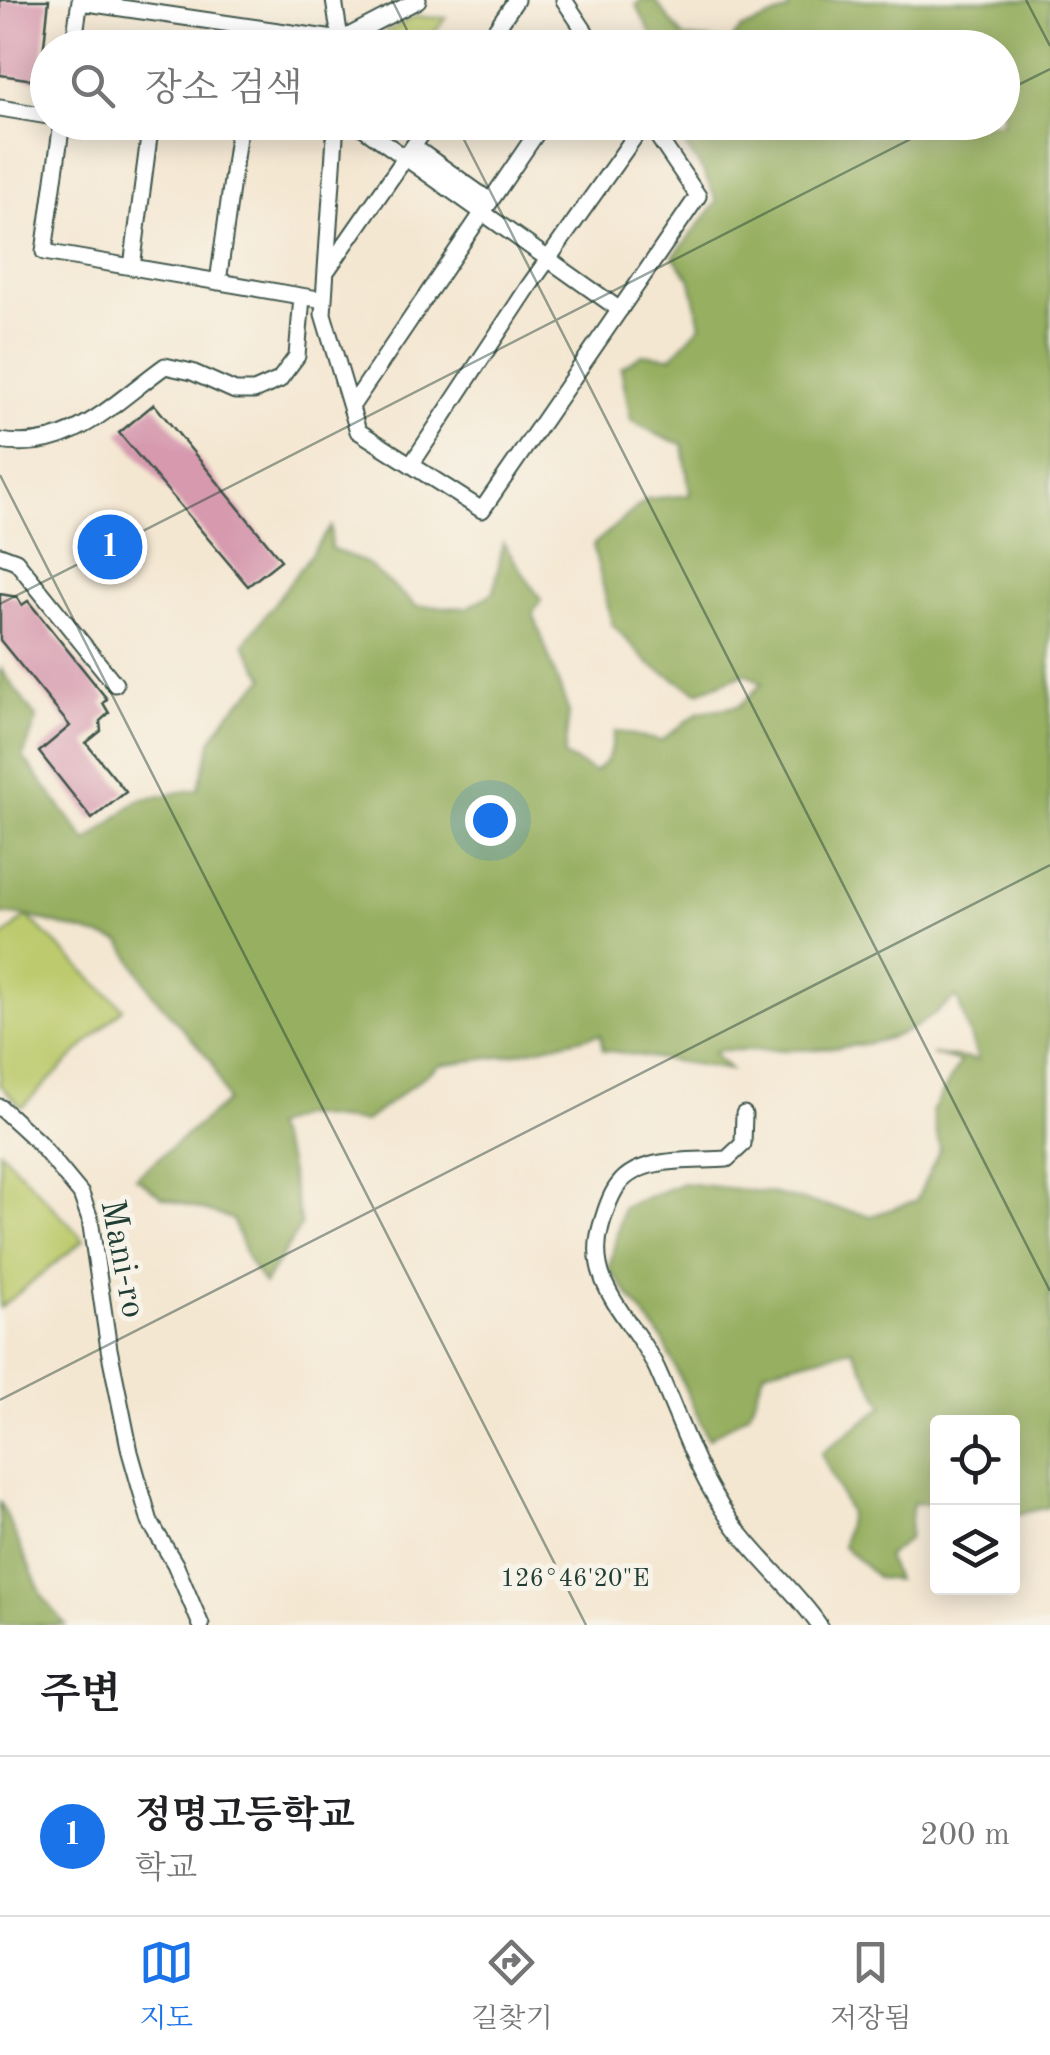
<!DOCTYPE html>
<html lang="ko">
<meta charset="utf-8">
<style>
body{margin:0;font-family:"Old Standard TT","Noto Serif KR",serif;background:#f2f2f2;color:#202124}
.controls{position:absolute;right:30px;bottom:30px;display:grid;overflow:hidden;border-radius:10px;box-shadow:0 5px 25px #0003}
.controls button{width:90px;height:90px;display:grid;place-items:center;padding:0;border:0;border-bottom:2px solid #e0e0e0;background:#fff;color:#202124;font:50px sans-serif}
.you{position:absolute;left:490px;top:820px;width:35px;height:35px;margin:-25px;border:8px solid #fff;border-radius:50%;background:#1a73e8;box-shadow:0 0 0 15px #1a73e833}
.badge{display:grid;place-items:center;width:65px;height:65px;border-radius:50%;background:#1a73e8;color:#fff;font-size:32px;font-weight:700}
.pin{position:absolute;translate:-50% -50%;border:5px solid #fff;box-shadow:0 2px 10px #0006}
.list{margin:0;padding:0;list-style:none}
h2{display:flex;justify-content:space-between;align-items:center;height:130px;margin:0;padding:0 40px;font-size:42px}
h2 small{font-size:32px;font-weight:400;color:#757577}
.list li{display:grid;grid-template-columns:65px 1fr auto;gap:30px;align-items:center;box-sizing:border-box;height:160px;padding:0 40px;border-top:2px solid #e0e0e0}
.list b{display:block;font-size:38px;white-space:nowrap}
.list p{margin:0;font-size:32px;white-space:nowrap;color:#757577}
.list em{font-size:32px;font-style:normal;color:#757577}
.icon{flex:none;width:55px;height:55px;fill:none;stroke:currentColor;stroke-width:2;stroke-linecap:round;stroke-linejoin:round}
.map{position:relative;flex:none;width:1050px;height:1625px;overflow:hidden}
.search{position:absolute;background:#fff;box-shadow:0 5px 25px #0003;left:30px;right:30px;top:30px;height:110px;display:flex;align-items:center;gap:25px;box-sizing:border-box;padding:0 35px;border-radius:55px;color:#757577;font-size:38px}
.sheet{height:290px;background:#fff}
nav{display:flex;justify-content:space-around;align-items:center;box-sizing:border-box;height:140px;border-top:2px solid #e0e0e0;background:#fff;font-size:28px;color:#757577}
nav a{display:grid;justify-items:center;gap:5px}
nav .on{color:#1a73e8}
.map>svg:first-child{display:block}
.green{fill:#bdcb6e;stroke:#6e8451;stroke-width:2.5}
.forest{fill:#96af61;stroke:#5a764a;stroke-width:2.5}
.building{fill:#d699ae}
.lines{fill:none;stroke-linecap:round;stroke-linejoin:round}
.minor-casing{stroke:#3f564c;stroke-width:19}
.minor{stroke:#fff;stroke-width:15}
.ticks{fill:none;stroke:#1f3d34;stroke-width:2.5;stroke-opacity:0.45}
.labels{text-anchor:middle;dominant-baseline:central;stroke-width:10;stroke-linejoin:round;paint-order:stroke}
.street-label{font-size:35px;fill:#1f3d34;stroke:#f7f3e8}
.ticks-label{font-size:25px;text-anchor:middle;fill:#1f3d34;stroke:#f7f3e8;stroke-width:10;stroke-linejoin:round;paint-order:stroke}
</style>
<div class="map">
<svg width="1050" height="1625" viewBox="0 0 1050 1625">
<rect width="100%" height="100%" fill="#f7f3e8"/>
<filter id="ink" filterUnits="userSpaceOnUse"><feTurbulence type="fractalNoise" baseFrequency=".01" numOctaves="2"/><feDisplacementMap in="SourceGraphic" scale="20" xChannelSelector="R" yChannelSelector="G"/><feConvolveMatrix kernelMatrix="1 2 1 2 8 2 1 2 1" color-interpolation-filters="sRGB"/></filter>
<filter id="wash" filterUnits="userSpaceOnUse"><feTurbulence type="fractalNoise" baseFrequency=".0048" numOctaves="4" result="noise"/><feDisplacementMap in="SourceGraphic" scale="40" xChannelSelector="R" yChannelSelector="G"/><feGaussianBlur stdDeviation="2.25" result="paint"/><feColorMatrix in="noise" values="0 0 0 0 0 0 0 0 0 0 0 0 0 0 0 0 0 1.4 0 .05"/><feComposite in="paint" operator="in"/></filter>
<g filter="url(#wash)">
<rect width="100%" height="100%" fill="#f4e7d2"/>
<path class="green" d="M414 17 446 18 421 47H358Z
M27 916 123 1008 22 1107 0 1085V940Z
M0 1150 84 1240 0 1308Z"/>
<path class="forest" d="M641 0H655L684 38 730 42 741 29 788 11 789 0H1050V1333L1047 1335 1050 1367V1507L1014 1515 1013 1525 1012 1422H938L937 1504 913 1503 909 1538 887 1556 896 1580 878 1578 843 1546 849 1512 821 1453 884 1406 852 1349 765 1370 749 1413 708 1439 663 1340 609 1269 623 1207 683 1183 770 1193 871 1216 916 1201 940 1149 932 1112 960 1062 932 1054 978 1060 957 997C940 1008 924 1024 905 1032 853 1055 776 1049 720 1050L714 1054 730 1070 603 1050 600 1034 505 1056 439 1065 364 1122 301 1115 272 1127 287 1159 301 1226 264 1284 249 1262 232 1219 162 1197 136 1177 227 1101 212 1062 154 996 121 942 27 916 0 914V668L37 719 23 757 87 842 138 800 198 789 212 739 230 712 265 678 244 644 331 527V548L366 563 416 606 467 608 494 592 503 543 541 600 533 613 569 713 564 756 595 772 608 759 615 731 661 741 699 712 739 706 762 684 746 673 698 692 649 664 612 624 593 545 647 499 690 495 683 444 662 437 631 420 621 368 642 354 671 357 701 325 690 278 673 257 717 202 703 171 670 123 1002 122V48L648 47 653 37 636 5Z
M0 1501 43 1597 66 1625H0Z"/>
<g id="blocks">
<path class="building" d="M0 0H49L40 81 0 75Z
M154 404 281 560 248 586 119 433Z
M0 594 17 597 22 605 28 601 107 699 103 703 109 713 100 721 101 731 86 743 126 792 92 819 39 752 70 726 0 640Z"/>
</g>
</g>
<g filter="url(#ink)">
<use href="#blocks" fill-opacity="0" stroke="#3f564c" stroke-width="2.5"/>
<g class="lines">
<g class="minor-casing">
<path id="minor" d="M334 0 341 45
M564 0 596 48
M80 2 341 40
M341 40 418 0
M73 48 80 0
M483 48 516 0
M0 108 48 116
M62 122 44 252 324 300
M336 122 323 314 358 431 482 510 698 196 648 122
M355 122 620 310
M414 147 490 201
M132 267 151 122
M328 269 430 122
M218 282 240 122
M351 407 544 122
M0 441C70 453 112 404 165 366L192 372 235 391H254L279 380 297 356 302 297
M411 465 529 286 645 122
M0 555 16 561 115 684
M0 1107 38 1142 81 1194 90 1219 109 1349 130 1452 150 1522 175 1564 201 1625
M744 1114 743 1144 727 1159C696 1162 641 1155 619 1184 610 1195 605 1212 601 1226 584 1286 634 1319 657 1369 680 1420 697 1474 730 1520 756 1558 793 1587 819 1625"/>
</g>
<use href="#minor" class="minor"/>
</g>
</g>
<path class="ticks" d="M392 0 416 48M1026 0 1050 46M1002 93 1050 69M455 122 1050 1291M0 475 586 1625M0 604 944 122M0 1400 1050 865"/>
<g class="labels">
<g class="street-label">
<text transform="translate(122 1259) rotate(79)">Mani-ro</text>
</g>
</g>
<g class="ticks-label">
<text x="575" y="1586">126°46'20"E</text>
</g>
</svg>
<div class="controls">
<button><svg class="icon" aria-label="locate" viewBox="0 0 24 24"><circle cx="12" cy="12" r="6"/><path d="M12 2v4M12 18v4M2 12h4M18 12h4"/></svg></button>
<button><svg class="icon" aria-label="layers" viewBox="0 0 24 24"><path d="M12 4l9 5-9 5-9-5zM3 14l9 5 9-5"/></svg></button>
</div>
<div class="you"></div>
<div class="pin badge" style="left:110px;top:547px">1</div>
<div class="search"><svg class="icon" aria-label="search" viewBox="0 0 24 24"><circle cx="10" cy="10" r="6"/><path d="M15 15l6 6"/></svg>장소 검색</div>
</div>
<section class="sheet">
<h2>주변<small></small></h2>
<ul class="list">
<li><span class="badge">1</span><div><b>정명고등학교</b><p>학교</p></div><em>200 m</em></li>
</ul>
</section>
<nav>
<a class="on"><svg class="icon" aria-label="map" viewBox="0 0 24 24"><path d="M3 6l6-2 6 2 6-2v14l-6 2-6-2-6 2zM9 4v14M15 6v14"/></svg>지도</a>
<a><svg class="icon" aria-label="directions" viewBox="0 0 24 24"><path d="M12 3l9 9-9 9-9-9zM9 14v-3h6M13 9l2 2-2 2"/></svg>길찾기</a>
<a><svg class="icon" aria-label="saved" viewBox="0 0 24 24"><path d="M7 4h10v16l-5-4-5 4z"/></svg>저장됨</a>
</nav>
